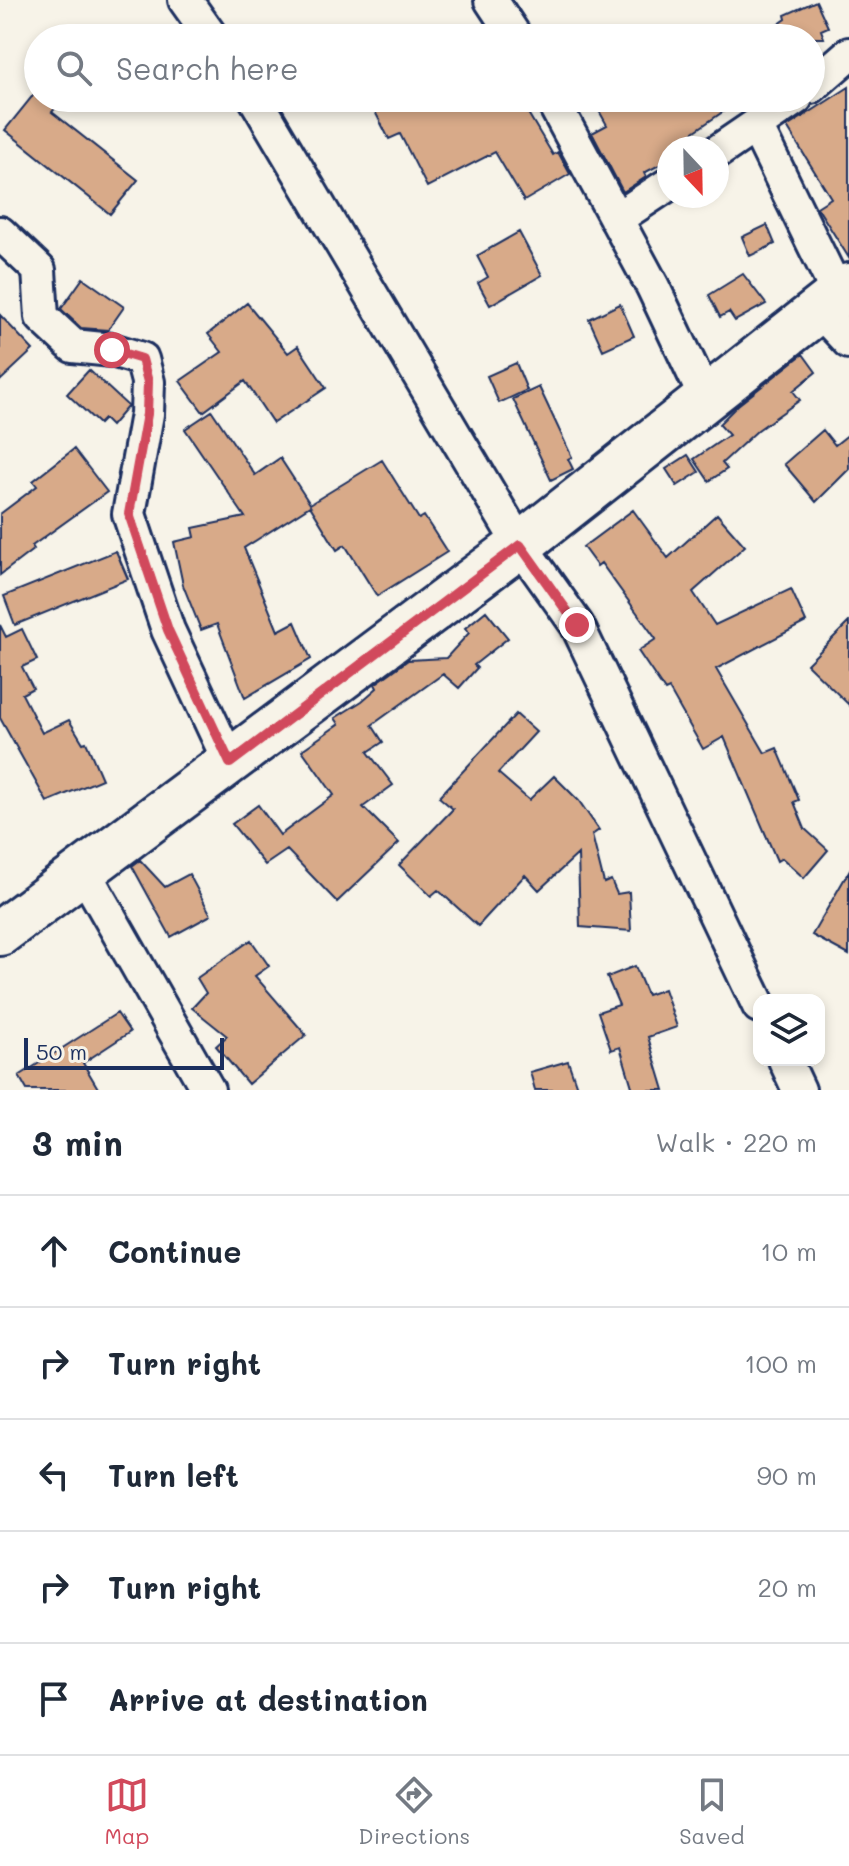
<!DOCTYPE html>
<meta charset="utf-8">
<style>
body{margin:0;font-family:Mali,sans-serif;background:#f2f2f3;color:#1f2937}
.controls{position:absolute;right:24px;bottom:24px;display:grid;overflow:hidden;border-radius:16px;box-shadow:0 4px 12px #0003}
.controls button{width:72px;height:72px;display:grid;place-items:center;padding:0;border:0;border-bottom:2px solid #e0e1e3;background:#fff;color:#1f2937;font:40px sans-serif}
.compass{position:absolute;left:657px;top:136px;width:72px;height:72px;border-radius:50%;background:#fff;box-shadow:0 4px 12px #0003;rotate:158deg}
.scale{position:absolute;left:24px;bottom:20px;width:200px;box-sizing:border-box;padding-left:8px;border:4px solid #1b2f5e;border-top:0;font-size:22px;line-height:28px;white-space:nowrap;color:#1b2f5e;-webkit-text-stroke:6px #f7f3e8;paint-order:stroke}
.stop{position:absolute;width:24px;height:24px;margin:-18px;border:6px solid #d1495b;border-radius:50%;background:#fff}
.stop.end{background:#d1495b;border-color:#fff;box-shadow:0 2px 8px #0008}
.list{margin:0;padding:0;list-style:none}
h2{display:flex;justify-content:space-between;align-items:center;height:104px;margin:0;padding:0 32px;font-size:34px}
h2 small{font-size:26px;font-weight:400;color:#747a83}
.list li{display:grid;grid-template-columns:52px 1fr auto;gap:24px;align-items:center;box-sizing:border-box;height:112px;padding:0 32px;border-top:2px solid #e0e1e3}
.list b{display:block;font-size:30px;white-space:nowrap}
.list em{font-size:26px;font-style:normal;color:#747a83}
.icon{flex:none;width:44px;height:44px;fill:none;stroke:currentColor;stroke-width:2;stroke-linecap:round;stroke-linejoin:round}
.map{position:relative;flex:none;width:849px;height:1090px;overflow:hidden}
.search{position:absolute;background:#fff;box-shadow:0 4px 12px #0003;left:24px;right:24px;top:24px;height:88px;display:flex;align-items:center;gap:20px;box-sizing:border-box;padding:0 28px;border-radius:44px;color:#747a83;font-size:30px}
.sheet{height:664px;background:#fff}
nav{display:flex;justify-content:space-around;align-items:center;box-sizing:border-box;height:112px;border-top:2px solid #e0e1e3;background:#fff;font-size:22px;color:#747a83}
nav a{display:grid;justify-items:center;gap:4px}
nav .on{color:#d1495b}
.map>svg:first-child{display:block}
.building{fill:#d8aa89;stroke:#1b2f5e;stroke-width:2}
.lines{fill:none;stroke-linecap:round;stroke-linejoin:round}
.street-casing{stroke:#1b2f5e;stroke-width:38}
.secondary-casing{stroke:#1b2f5e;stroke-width:50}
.street{stroke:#f7f3e8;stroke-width:32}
.secondary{stroke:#f7f3e8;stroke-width:44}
.route{stroke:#d1495b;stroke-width:10}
</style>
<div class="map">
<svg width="849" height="1090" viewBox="0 0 849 1090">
<rect width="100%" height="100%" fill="#f7f3e8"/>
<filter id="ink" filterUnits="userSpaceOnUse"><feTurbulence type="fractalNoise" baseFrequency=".0125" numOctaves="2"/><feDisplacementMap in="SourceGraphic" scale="16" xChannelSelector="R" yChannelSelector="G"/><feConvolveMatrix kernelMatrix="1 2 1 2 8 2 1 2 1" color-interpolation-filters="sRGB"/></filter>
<g filter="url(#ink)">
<path class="building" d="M816 1 828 27 821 30 824 38H759L786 19 785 15Z
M849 87V258L817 207 831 198 787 127Z
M38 89V98H49L58 105 52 112 138 180 110 214 5 130Z
M368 98H519L553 155 558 152 570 174 524 201 495 152 427 187 400 134 389 139Z
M619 98H715L724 111 682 140 686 148H669V160L644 173 646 177 623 192 592 133 607 125 598 109Z
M767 225 775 244 750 256 742 237Z
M519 232 542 275 490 305 478 283 488 277 477 256Z
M743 274 766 304 735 321 729 312 720 317 709 295Z
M83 278 124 307 108 330 81 328 61 309Z
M247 303 288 353 298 346 326 388 273 423 245 381 203 412 180 381 222 352 208 334Z
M620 304 634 336 603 350 589 319Z
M0 315 33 350 0 381Z
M803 354 816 372 793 391 800 400 758 430 722 463 727 469 709 481 694 459 729 435 719 424 738 405Z
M516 363 527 390 499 403 487 376Z
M89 370 128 406 111 426 104 419 99 424 67 394Z
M539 387 572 457 568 459 573 469 551 480 513 399Z
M212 411 255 475 280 458 310 504 382 460 419 519 424 516 447 552 377 596 345 545 337 550 310 506 244 548 278 631 295 622 311 659 245 698 217 624 201 630 183 585 174 542 195 537 193 528 245 517 185 429Z
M823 430 835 445 849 434V469L816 502 784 464Z
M74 449 107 492 32 546 34 549 0 575V514L37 486 33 481Z
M688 455 699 472 677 486 666 469Z
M633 510 668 558 717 514 745 546 693 592 715 625 791 589 806 622 716 669 765 753 777 748 799 800 794 802 805 829 828 850 804 878 782 858 777 861 724 737 703 749 669 689 665 691 638 651 656 639 601 563 597 566 583 547Z
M116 551 128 579 15 625 4 596Z
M486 611 508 638 474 665 477 668 459 688 443 674 372 725 383 742 368 752 393 785 363 807 399 843 337 902 287 850 265 865 232 824 258 805 280 835 334 795 302 750 339 724 335 718 362 701 377 688 375 684 408 660 446 658 469 633 465 628Z
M849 622V705L807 664Z
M0 625 6 637 22 629 37 660 22 667 33 688 22 694 42 733 69 720 83 743 86 742 102 779 47 802 0 718Z
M516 714 536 732 498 773 529 800 554 776 579 801 599 830 592 835 604 883 611 880 617 894 629 892 631 931 580 927 578 854 539 890 525 875 478 926 438 890 431 896 399 865 453 809 439 797Z
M140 860 165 887 189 874 211 915 171 937 132 866Z
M849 871V955L812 935Z
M251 940 269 966 255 976 306 1035 248 1084 216 1046 227 1036 192 1008 206 993 197 978Z
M635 966 647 995 664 989 677 1027 648 1037 664 1090H633L620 1047 611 1050 598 1012 619 1005 607 977Z
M117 1013 130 1032 83 1063 99 1090H27L19 1076Z
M568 1061 578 1090H535L530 1072Z"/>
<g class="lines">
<g class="street-casing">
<path id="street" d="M185 0 212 38
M491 0 516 38
M811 87 849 54
M255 98 520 545 577 625 759 1006
M551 98 653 287 706 399
M756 126 838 294
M717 152 796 98
M616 219 669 184
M0 233 39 270 42 317 73 346 112 350 142 359 148 382 147 414 129 514 168 630 230 763
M818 309 849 342
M84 872 208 1090
M785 1060 799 1090"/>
</g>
<g class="secondary-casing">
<path id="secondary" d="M0 933 520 545 849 286"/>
</g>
<use href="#street" class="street"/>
<use href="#secondary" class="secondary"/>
</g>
</g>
<g class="lines" filter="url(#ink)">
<path class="route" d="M112 350 142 359 148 382 147 414 129 514 168 630 230 763 520 545 577 625"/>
</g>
</svg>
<div class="controls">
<button><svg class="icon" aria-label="layers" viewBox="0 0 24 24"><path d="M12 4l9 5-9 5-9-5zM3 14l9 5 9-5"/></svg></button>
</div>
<svg class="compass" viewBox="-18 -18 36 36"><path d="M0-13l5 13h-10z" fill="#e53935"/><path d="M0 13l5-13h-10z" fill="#747a83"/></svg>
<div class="scale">50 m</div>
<div class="stop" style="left:112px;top:350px"></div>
<div class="stop end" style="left:577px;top:625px"></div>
<div class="search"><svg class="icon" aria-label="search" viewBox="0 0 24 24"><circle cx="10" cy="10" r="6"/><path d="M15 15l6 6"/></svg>Search here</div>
</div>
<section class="sheet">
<h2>3 min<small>Walk · 220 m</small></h2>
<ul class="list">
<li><svg class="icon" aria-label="ahead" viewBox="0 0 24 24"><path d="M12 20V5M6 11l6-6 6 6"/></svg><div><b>Continue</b></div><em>10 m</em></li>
<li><svg class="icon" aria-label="right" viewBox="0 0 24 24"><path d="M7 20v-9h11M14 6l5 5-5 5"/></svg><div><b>Turn right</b></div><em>100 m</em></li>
<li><svg class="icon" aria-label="left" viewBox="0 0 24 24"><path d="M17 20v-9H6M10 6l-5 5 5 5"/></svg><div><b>Turn left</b></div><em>90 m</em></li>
<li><svg class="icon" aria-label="right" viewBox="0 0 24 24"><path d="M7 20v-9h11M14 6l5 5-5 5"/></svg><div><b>Turn right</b></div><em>20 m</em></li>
<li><svg class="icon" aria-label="arrive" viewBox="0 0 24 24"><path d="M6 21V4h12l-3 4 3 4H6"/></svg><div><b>Arrive at destination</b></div></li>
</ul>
</section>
<nav>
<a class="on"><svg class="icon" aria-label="map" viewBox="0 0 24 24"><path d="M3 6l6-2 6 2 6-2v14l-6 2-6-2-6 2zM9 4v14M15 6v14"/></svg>Map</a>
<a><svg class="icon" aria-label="directions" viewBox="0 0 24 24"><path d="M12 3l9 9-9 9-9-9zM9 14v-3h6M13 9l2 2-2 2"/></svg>Directions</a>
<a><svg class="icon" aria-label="saved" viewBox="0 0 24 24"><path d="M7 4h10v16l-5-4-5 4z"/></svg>Saved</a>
</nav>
